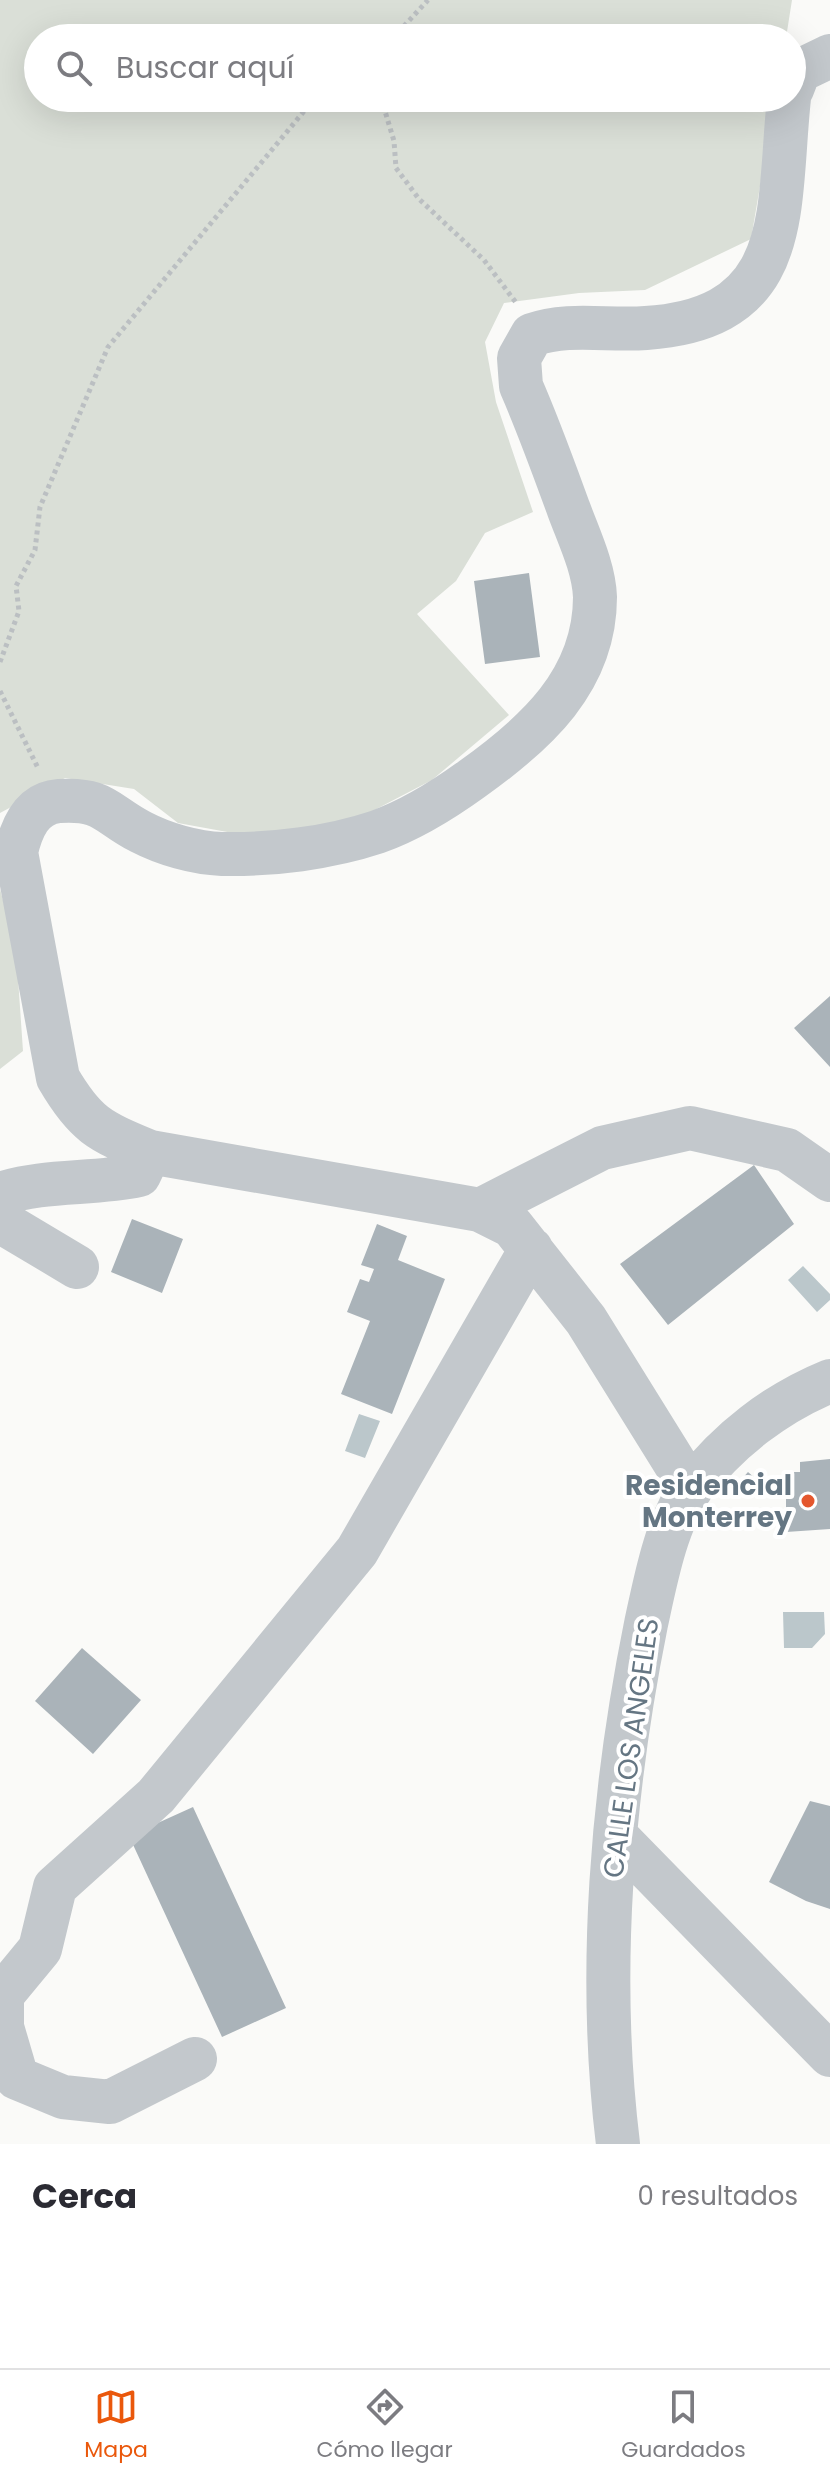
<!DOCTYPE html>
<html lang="es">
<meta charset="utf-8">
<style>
body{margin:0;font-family:Poppins,sans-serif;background:#f2f2f3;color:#2b2b33}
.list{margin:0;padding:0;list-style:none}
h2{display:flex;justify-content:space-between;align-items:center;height:104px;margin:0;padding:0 32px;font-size:34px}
h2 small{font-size:26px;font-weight:400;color:#7c7c81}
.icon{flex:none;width:44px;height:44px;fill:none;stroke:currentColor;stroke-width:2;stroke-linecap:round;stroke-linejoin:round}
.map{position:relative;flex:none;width:830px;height:2144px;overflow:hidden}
.search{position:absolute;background:#fff;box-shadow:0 8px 32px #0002;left:24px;right:24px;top:24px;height:88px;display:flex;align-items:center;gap:20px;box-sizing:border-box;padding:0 28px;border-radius:44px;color:#7c7c81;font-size:30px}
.sheet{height:224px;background:#fff}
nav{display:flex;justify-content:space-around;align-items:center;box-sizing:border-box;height:112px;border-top:2px solid #e1e1e2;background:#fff;font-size:22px;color:#7c7c81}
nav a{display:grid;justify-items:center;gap:4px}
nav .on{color:#ea580c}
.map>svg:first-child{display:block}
.green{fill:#dadfd7}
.water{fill:#bbc7cb}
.building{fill:#aab3b9}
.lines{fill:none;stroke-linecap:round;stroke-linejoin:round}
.path{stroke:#bbbfc2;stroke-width:5;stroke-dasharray:4 4;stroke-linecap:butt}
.minor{stroke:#c3c8cc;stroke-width:44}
.poi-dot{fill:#e4572e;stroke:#fff;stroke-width:3}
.labels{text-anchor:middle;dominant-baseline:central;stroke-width:8;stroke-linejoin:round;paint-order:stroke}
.poi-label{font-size:28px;font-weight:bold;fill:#657683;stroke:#fff;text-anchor:end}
.street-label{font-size:28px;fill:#657683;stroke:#fff}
</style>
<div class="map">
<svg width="830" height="2144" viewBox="0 0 830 2144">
<rect width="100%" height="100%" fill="#fafaf8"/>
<path class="green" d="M0 0H792L786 38H38V98H775L751 239 645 290 579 293 504 303 485 342 496 402 533 512 485 533 456 581 417 614 509 715 432 780 338 829 260 838 178 823 134 789 65 778 0 813Z
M0 889 16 949 23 1051 0 1069Z"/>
<path class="water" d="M803 1266 830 1294V1300L817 1312 788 1280Z
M359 1414 380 1421 365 1458 345 1451Z
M783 1612H824L825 1634 812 1648H784Z"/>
<path class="building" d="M529 573 540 657 485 664 474 581Z
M830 996V1067L794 1028Z
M754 1165 794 1224 668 1325 620 1264Z
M132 1219 183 1239 162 1293 111 1272Z
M377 1224 407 1236 398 1260 445 1279 392 1414 341 1394 370 1321 347 1312 360 1279 369 1282 374 1269 361 1265Z
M830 1459V1529L786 1532V1472H800V1462Z
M748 1472 756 1479 740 1496 732 1490Z
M82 1648 141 1700 93 1754 35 1701Z
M810 1801 830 1806V1909L806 1901 769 1882Z
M193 1807 286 2008 222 2037 129 1836Z"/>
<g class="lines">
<path class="path" d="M393 38 428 0
M381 98 394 141 396 168 419 199 484 260 517 304
M0 662 19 611 16 586 35 550 40 507 108 347 315 98
M0 691 38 768"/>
<path class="minor" d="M792 89 799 71 830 56
M0 1194C45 1179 93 1185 139 1175L150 1152
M480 1210 602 1148 690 1128 787 1150 830 1180
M0 1221 77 1267
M691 1489 586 1320 512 1226 480 1210 150 1152C100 1131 86 1126 58 1078L16 852C21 830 31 803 59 801 104 798 106 814 141 832 164 844 195 853 222 854 272 855 329 848 377 832 411 820 443 800 472 779 535 734 595 681 595 597 594 568 579 537 569 510 554 469 539 427 521 386L519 358 532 335C568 322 608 331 646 328 795 318 777 211 789 98
M617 1837 830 2055
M195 2059 110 2102 63 2097 17 2078 2 2027V1995L40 1949 55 1887 156 1796 357 1551 531 1249
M618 2144C597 1973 612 1792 646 1624 655 1583 666 1522 692 1487 728 1440 776 1403 830 1381"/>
</g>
<circle class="poi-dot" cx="808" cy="1501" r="8"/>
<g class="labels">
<g class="poi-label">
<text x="792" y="1485">Residencial<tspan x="792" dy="32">Monterrey</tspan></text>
</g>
<g class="street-label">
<text transform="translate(631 1748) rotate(-82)">CALLE LOS ANGELES</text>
</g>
</g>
</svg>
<div class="search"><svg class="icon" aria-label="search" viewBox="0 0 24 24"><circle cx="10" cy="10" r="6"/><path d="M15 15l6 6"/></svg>Buscar aquí</div>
</div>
<section class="sheet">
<h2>Cerca<small>0 resultados</small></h2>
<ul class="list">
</ul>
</section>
<nav>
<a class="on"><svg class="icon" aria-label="map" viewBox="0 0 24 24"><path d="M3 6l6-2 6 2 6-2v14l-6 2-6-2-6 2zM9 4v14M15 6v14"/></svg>Mapa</a>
<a><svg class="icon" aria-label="directions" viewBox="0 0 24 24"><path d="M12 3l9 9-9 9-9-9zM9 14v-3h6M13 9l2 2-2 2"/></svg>Cómo llegar</a>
<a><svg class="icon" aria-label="saved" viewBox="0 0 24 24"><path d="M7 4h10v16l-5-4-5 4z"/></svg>Guardados</a>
</nav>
